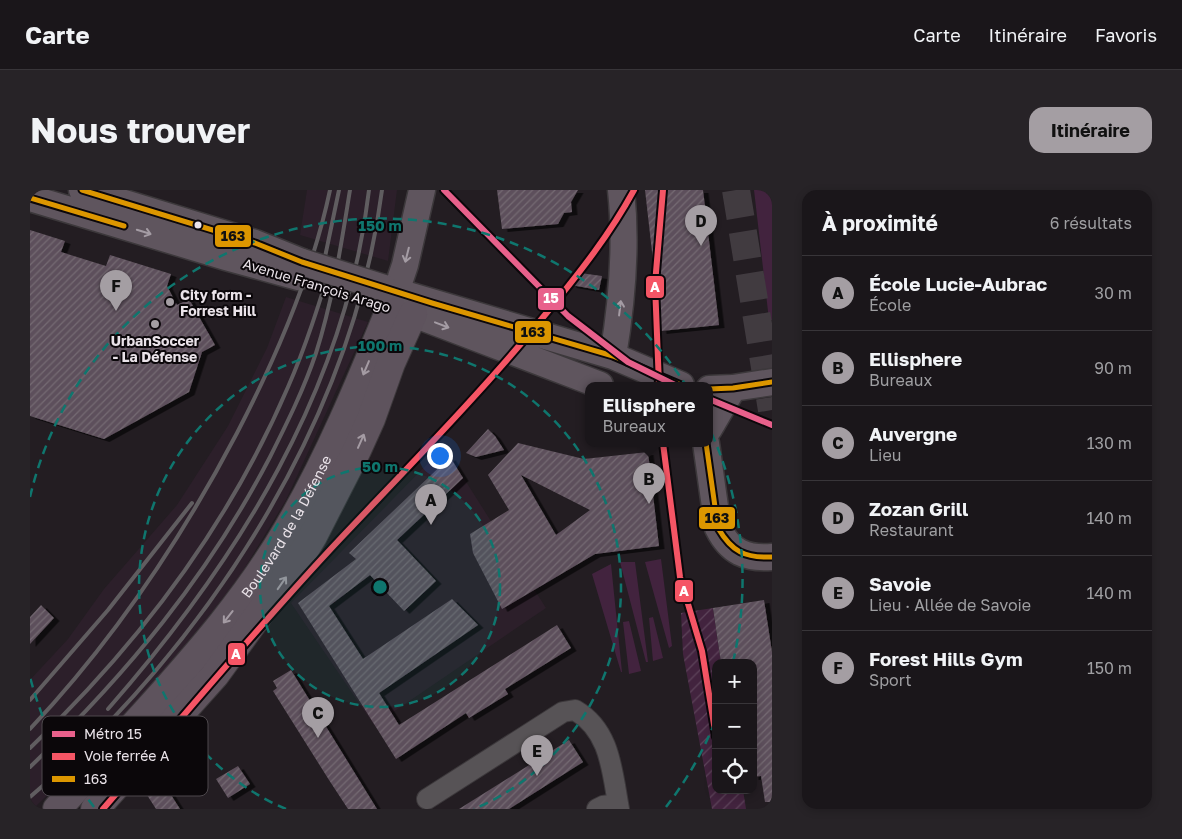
<!DOCTYPE html>
<html lang="fr">
<meta charset="utf-8">
<style>
body{margin:0;font-family:"Golos Text",sans-serif;background:#272327;color:#f1f3f6}
.controls{position:absolute;right:15px;bottom:15px;display:grid;overflow:hidden;border-radius:10px;box-shadow:0 2px 8px #0003}
.controls button{width:45px;height:45px;display:grid;place-items:center;padding:0;border:0;border-bottom:1px solid #383539;background:#1a161a;color:#f1f3f6;font:25px sans-serif}
.you{position:absolute;left:409px;top:265px;width:18px;height:18px;margin:-12px;border:4px solid #fff;border-radius:50%;background:#1a73e8;box-shadow:0 0 0 8px #1a73e833}
.badge{display:grid;place-items:center;width:32px;height:32px;border-radius:50%;background:#a49ea3;color:#111;font-size:16px;font-weight:700}
.pin{position:absolute;translate:-50% -41px;filter:drop-shadow(0 1px 2px #0008)}
.pin::after{content:'';position:absolute;top:26px;width:18px;height:15px;background:inherit;clip-path:polygon(0 0,100% 0,50% 100%)}
.popup{position:absolute;left:555px;top:192px;width:128px;height:65px;box-sizing:border-box;display:grid;place-content:center;border-radius:10px;background:#1a161a;filter:drop-shadow(0 1px 4px #0005);font-size:16px;white-space:nowrap;color:#9f9fa2}
.popup b{font-size:19px;color:#f1f3f6}
.popup::after{content:'';position:absolute;left:50%;top:100%;margin-left:-10px;border:10px solid transparent;border-top-color:#1a161a}
.list{margin:0;padding:0;list-style:none}
h2{display:flex;justify-content:space-between;align-items:center;height:65px;margin:0;padding:0 20px;font-size:21px}
h2 small{font-size:16px;font-weight:400;color:#9f9fa2}
.list li{display:grid;grid-template-columns:32px 1fr auto;gap:15px;align-items:center;box-sizing:border-box;height:75px;padding:0 20px;border-top:1px solid #383539}
.list b{display:block;font-size:19px;white-space:nowrap}
.list p{margin:0;font-size:16px;white-space:nowrap;color:#9f9fa2}
.list em{font-size:16px;font-style:normal;color:#9f9fa2}
.icon{flex:none;width:28px;height:28px;fill:none;stroke:currentColor;stroke-width:2;stroke-linecap:round;stroke-linejoin:round}
.map{position:relative;flex:none;width:742px;height:619px;overflow:hidden;border-radius:15px}
header{display:flex;align-items:center;gap:30px;box-sizing:border-box;height:70px;padding:0 25px;background:#1a161a;border-bottom:1px solid #383539}
header strong{font-size:24px}
nav{display:flex;gap:28px;margin-inline-start:auto;font-size:18px}
.intro{display:flex;align-items:center;justify-content:space-between;box-sizing:border-box;height:120px;padding:0 30px}
h1{margin:0;font-size:35px}
.button{padding:12px 22px;border-radius:15px;background:#a49ea3;color:#111;font-size:18px;font-weight:700}
main{display:flex;gap:30px;padding:0 30px}
aside{flex:1;background:#1a161a;border-radius:15px;box-shadow:0 2px 8px #0003}
.map>svg:first-child{display:block}
.built{fill:#2c1f2a}
.grass{fill:#42233e}
.garden{fill:url(#garden-furrows)}
.building{fill:url(#building-hatch);fill-rule:evenodd;filter:url(#shadow)}
.lines{fill:none;stroke-linecap:round;stroke-linejoin:round}
.highway-tunnel{stroke:#413b40;stroke-width:28;stroke-dasharray:28 14;stroke-linecap:butt}
.minor-casing{stroke:#3c383b;stroke-width:22}
.major-casing{stroke:#3c383b;stroke-width:29}
.highway-casing{stroke:#3c383b;stroke-width:30}
.minor{stroke:#575356;stroke-width:20}
.major{stroke:#5f555e;stroke-width:26}
.highway{stroke:#5e535d;stroke-width:28}
.rail{stroke:#605d60;stroke-width:4}
.major-bridge-casing{stroke:#3c383b;stroke-width:29;stroke-linecap:butt}
.major-bridge{stroke:#5f555e;stroke-width:26}
.bus-1-casing{stroke:#0b070a;stroke-width:9}
.bus-1{stroke:#dc9600;stroke-width:5}
.rail-1-casing{stroke:#0b070a;stroke-width:10}
.rail-1{stroke:#f55565;stroke-width:6}
.metro-1-casing{stroke:#0b070a;stroke-width:10}
.metro-1{stroke:#e8608b;stroke-width:6}
.oneway{stroke:#a49ca4}
.oneway2{stroke:#a49ba3}
.ring{fill:none;stroke:#0f766e;stroke-width:2.5;stroke-dasharray:9 6}
.bus-dot{fill:#eae3e9;stroke:#0b070a;stroke-width:2}
.poi-dot{fill:#a49ea3;stroke:#0b070a;stroke-width:2}
.labels{text-anchor:middle;dominant-baseline:central;stroke-width:4;stroke-linejoin:round;paint-order:stroke}
.street-label{font-size:14px;fill:#eae3e9;stroke:#0b070a}
.poi-label{font-size:14px;font-weight:bold;fill:#eae3e9;stroke:#0b070a;text-anchor:start}
.key{fill:#0b070a;stroke:#4e494d;stroke-width:1}
.key-label{font-size:14px;fill:#eae3e9}
.centre{fill:#0f766e;stroke:#0b070a;stroke-width:2.5}
.ring-label{font-size:15px;text-anchor:middle;font-weight:bold;fill:#0f766e;stroke:#0b070a;stroke-width:4;stroke-linejoin:round;paint-order:stroke}
.line-badge{stroke:#0b070a;stroke-width:2}
.badge-label{font-size:14px;text-anchor:middle;font-weight:bold;fill:#fff}
.pale-badge-label{font-size:14px;text-anchor:middle;font-weight:bold;fill:#111}
</style>
<header>
<strong>Carte</strong>
<nav><a>Carte</a><a>Itinéraire</a><a>Favoris</a></nav>
</header>
<div class="intro"><h1>Nous trouver</h1><a class="button">Itinéraire</a></div>
<main>
<div class="map">
<svg width="742" height="619" viewBox="0 0 742 619">
<defs>
<pattern id="garden-furrows" width="10" height="10" patternUnits="userSpaceOnUse" patternTransform="scale(1.25)"><rect width="10" height="10" fill="#42233e"/><path d="M-1 1l2-2M0 10L10 0M9 11l2-2" fill="none" stroke="#5d435a"/></pattern>
<pattern id="building-hatch" width="6" height="6" patternUnits="userSpaceOnUse" patternTransform="scale(1.25)"><rect width="6" height="6" fill="#5d505b"/><path d="M-1 1l2-2M0 6l6-6M5 7l2-2" fill="none" stroke="#746973"/></pattern>
<filter id="shadow"><feDropShadow dx="5.5" dy="3" stdDeviation="0" flood-color="#0009"/></filter>
</defs>
<rect width="100%" height="100%" fill="#231d22"/>
<path class="built" d="M277 0H367L358 71 270 45Z
M256 107 338 132 256 310 210 386 161 450 86 538 3 619H0V490L38 449 74 399 147 315 198 236 237 158Z
M414 257 516 418 344 535 261 413Z"/>
<path class="grass" d="M724 0H742V130H739Z
M631 369 642 456 639 458 615 372Z
M590 372H605L618 472H616Z
M581 374 592 482H591L562 384Z
M623 427 633 468 623 471 619 428Z
M599 431 611 481 599 484 593 432Z"/>
<path class="garden" d="M683 418 691 473H686V600H713L716 619H682L653 464 651 423Z"/>
<path class="building" d="M467 0H548L541 12 542 22 534 23 528 34 472 39Z
M615 0H673L689 135 631 141Z
M0 40 35 51 31 62 76 76 80 65 141 84 137 96 147 115 159 109 185 155 172 162 159 202 74 249 0 226Z
M543 82 572 86 569 100 541 95Z
M458 239 465 246 474 260 446 267 436 263Z
M488 253 554 269 618 262 629 356 565 364 472 419 443 363 440 344 479 320 458 285ZM491 285 560 320 526 345Z
M420 267 433 288 367 350 406 391 374 421 340 385 299 416 333 469 422 409 448 435 349 503 369 535 527 435 541 458 475 499 478 504 439 528 436 523 366 569 268 413 326 369 319 363Z
M734 410 742 462V612H735L731 586 723 587V473H691L683 418Z
M11 415 24 428 0 454V427Z
M261 480 347 619H318L299 590 243 501 247 498 243 491Z
M539 550 553 572 479 619H429Z
M208 576 220 594 198 608 186 589Z
M127 583 150 619H126L110 594Z"/>
<g class="lines">
<path class="highway-tunnel" d="M706 0 742 220"/>
<g class="minor-casing">
<path id="minor" d="M397 609 533 522 545 520C581 541 582 582 589 619
M567 619 573 616 588 614"/>
</g>
<g class="major-casing">
<path id="major" d="M52 0 225 53 272 72
M0 8 196 67 268 87
M354 98 583 166 651 195
M361 117 375 75 392 0
M381 123 570 195
M583 166C592 112 597 55 591 0
M679 199 703 198 742 192
M679 239 703 198
M676 253 688 338C700 362 716 369 742 367"/>
</g>
<g class="highway-casing">
<g id="highway">
<path id="s1" d="M27 619C57 587 87 554 116 522 168 464 218 407 257 340 299 269 330 193 361 117"/>
<path d="M65 619 185 485 271 366 283 346 327 260 341 229 361 173 383 124"/>
</g>
</g>
<use href="#minor" class="minor"/>
<use href="#major" class="major"/>
<use href="#highway" class="highway"/>
<path class="rail" d="M291 86 309 0
M0 510 78 420 162 313
M78 519C207 372 316 199 339 0
M0 539C83 451 151 350 207 243 247 166 282 85 300 0
M0 558C108 455 199 335 258 197 276 156 289 114 302 72
M0 577C97 484 178 386 240 267 257 233 274 199 286 163 303 110 311 55 320 0
M0 607C176 457 322 232 352 0"/>
<g class="major-bridge-casing">
<path id="major-bridge" d="M272 72 354 98"/>
</g>
<use href="#major-bridge" class="major-bridge"/>
<g class="bus-1-casing">
<path id="bus-1" d="M52 0 225 53 272 72 402 113 583 166 651 195
M0 8 94 36
M679 199 703 198 742 192
M676 253 688 338C702 362 715 368 742 367"/>
</g>
<use href="#bus-1" class="bus-1"/>
<g class="rail-1-casing">
<path id="rail-1" d="M629 195 625 94 633 0
M633 253 650 387 672 461 686 547
M73 619C152 528 229 435 311 348 382 273 454 200 519 120 550 82 580 44 604 0"/>
</g>
<use href="#rail-1" class="rail-1"/>
<g class="metro-1-casing">
<path id="metro-1" d="M414 0 538 126 598 172 645 195
M679 209 742 235"/>
</g>
<use href="#metro-1" class="metro-1"/>
</g>
<defs><path id="oneway-shaft" d="M-6 0H5M1.5-3L5.5 0L1.5 3" fill="none" stroke-width="1.6" stroke-linecap="round" stroke-linejoin="round" transform="scale(1.25)"/></defs>
<g class="oneway">
<use href="#oneway-shaft" transform="translate(114 42) rotate(17)"/>
<use href="#oneway-shaft" transform="translate(377 65) rotate(104)"/>
<use href="#oneway-shaft" transform="translate(590 118) rotate(-83)"/>
<use href="#oneway-shaft" transform="translate(412 135) rotate(21)"/>
</g>
<g class="oneway2">
<use href="#oneway-shaft" transform="translate(336 178) rotate(113)"/>
<use href="#oneway-shaft" transform="translate(331 251) rotate(-66)"/>
<use href="#oneway-shaft" transform="translate(252 393) rotate(-55)"/>
<use href="#oneway-shaft" transform="translate(198 427) rotate(128)"/>
</g>
<circle cx="350" cy="397" r="120" fill="#0f766e" fill-opacity=".12"/>
<g class="ring">
<circle cx="350" cy="397" r="120"/>
<path d="M256 619A241 241 0 1 1 444 619"/>
<path d="M685 532A361 361 0 0 1 636 617M64 617A361 361 0 0 1 0 487M0 307A361 361 0 0 1 703 472"/>
</g>
<circle class="bus-dot" cx="168" cy="35" r="4.5"/>
<g class="poi-dot">
<circle cx="140" cy="112" r="5"/>
<circle cx="125" cy="134" r="5"/>
</g>
<g class="labels">
<g class="street-label">
<text transform="translate(287 95) rotate(17)">Avenue François Arago</text>
<text stroke="none"><textPath href="#s1" startOffset="365">Boulevard de la Défense</textPath></text>
</g>
<g class="poi-label">
<text x="150" y="104">City form -<tspan x="150" dy="16">Forrest Hill</tspan></text>
<text x="125" y="150" text-anchor="middle">UrbanSoccer<tspan x="125" dy="16">- La Défense</tspan></text>
</g>
</g>
<rect x="12" y="526" width="166" height="80" rx="8" class="key"/>
<rect x="22" y="541" width="23" height="6" fill="#e8608b"/>
<rect x="22" y="563" width="23" height="7" fill="#f55565"/>
<rect x="22" y="586" width="23" height="6" fill="#dc9600"/>
<g class="key-label">
<text x="54" y="549">Métro 15</text>
<text x="54" y="571">Voie ferrée A</text>
<text x="54" y="594">163</text>
</g>
<circle cx="350" cy="397" r="8" class="centre"/>
<g class="ring-label">
<text x="350" y="41">150 m</text>
<text x="350" y="161">100 m</text>
<text x="350" y="282">50 m</text>
</g>
<g class="line-badge">
<rect x="184" y="34" width="38" height="24" rx="5" fill="#dc9600"/>
<rect x="615" y="85" width="20" height="24" rx="5" fill="#f55565"/>
<rect x="507" y="97" width="28" height="24" rx="5" fill="#e8608b"/>
<rect x="484" y="130" width="38" height="24" rx="5" fill="#dc9600"/>
<rect x="668" y="316" width="38" height="24" rx="5" fill="#dc9600"/>
<rect x="644" y="389" width="20" height="24" rx="5" fill="#f55565"/>
<rect x="197" y="452" width="19" height="24" rx="5" fill="#f55565"/>
</g>
<g class="badge-label">
<text x="625" y="102">A</text>
<text x="521" y="113">15</text>
<text x="654" y="406">A</text>
<text x="206" y="469">A</text>
</g>
<g class="pale-badge-label">
<text x="203" y="51">163</text>
<text x="503" y="147">163</text>
<text x="687" y="333">163</text>
</g>
</svg>
<div class="controls">
<button>+</button>
<button>−</button>
<button><svg class="icon" aria-label="locate" viewBox="0 0 24 24"><circle cx="12" cy="12" r="6"/><path d="M12 2v4M12 18v4M2 12h4M18 12h4"/></svg></button>
</div>
<div class="you"></div>
<div class="pin badge" style="left:401px;top:335px">A</div>
<div class="pin badge" style="left:619px;top:314px">B</div>
<div class="popup"><b>Ellisphere</b>Bureaux</div>
<div class="pin badge" style="left:288px;top:548px">C</div>
<div class="pin badge" style="left:671px;top:56px">D</div>
<div class="pin badge" style="left:507px;top:586px">E</div>
<div class="pin badge" style="left:86px;top:121px">F</div>
</div>
<aside>
<h2>À proximité<small>6 résultats</small></h2>
<ul class="list">
<li><span class="badge">A</span><div><b>École Lucie-Aubrac</b><p>École</p></div><em>30 m</em></li>
<li><span class="badge">B</span><div><b>Ellisphere</b><p>Bureaux</p></div><em>90 m</em></li>
<li><span class="badge">C</span><div><b>Auvergne</b><p>Lieu</p></div><em>130 m</em></li>
<li><span class="badge">D</span><div><b>Zozan Grill</b><p>Restaurant</p></div><em>140 m</em></li>
<li><span class="badge">E</span><div><b>Savoie</b><p>Lieu · Allée de Savoie</p></div><em>140 m</em></li>
<li><span class="badge">F</span><div><b>Forest Hills Gym</b><p>Sport</p></div><em>150 m</em></li>
</ul>
</aside>
</main>
